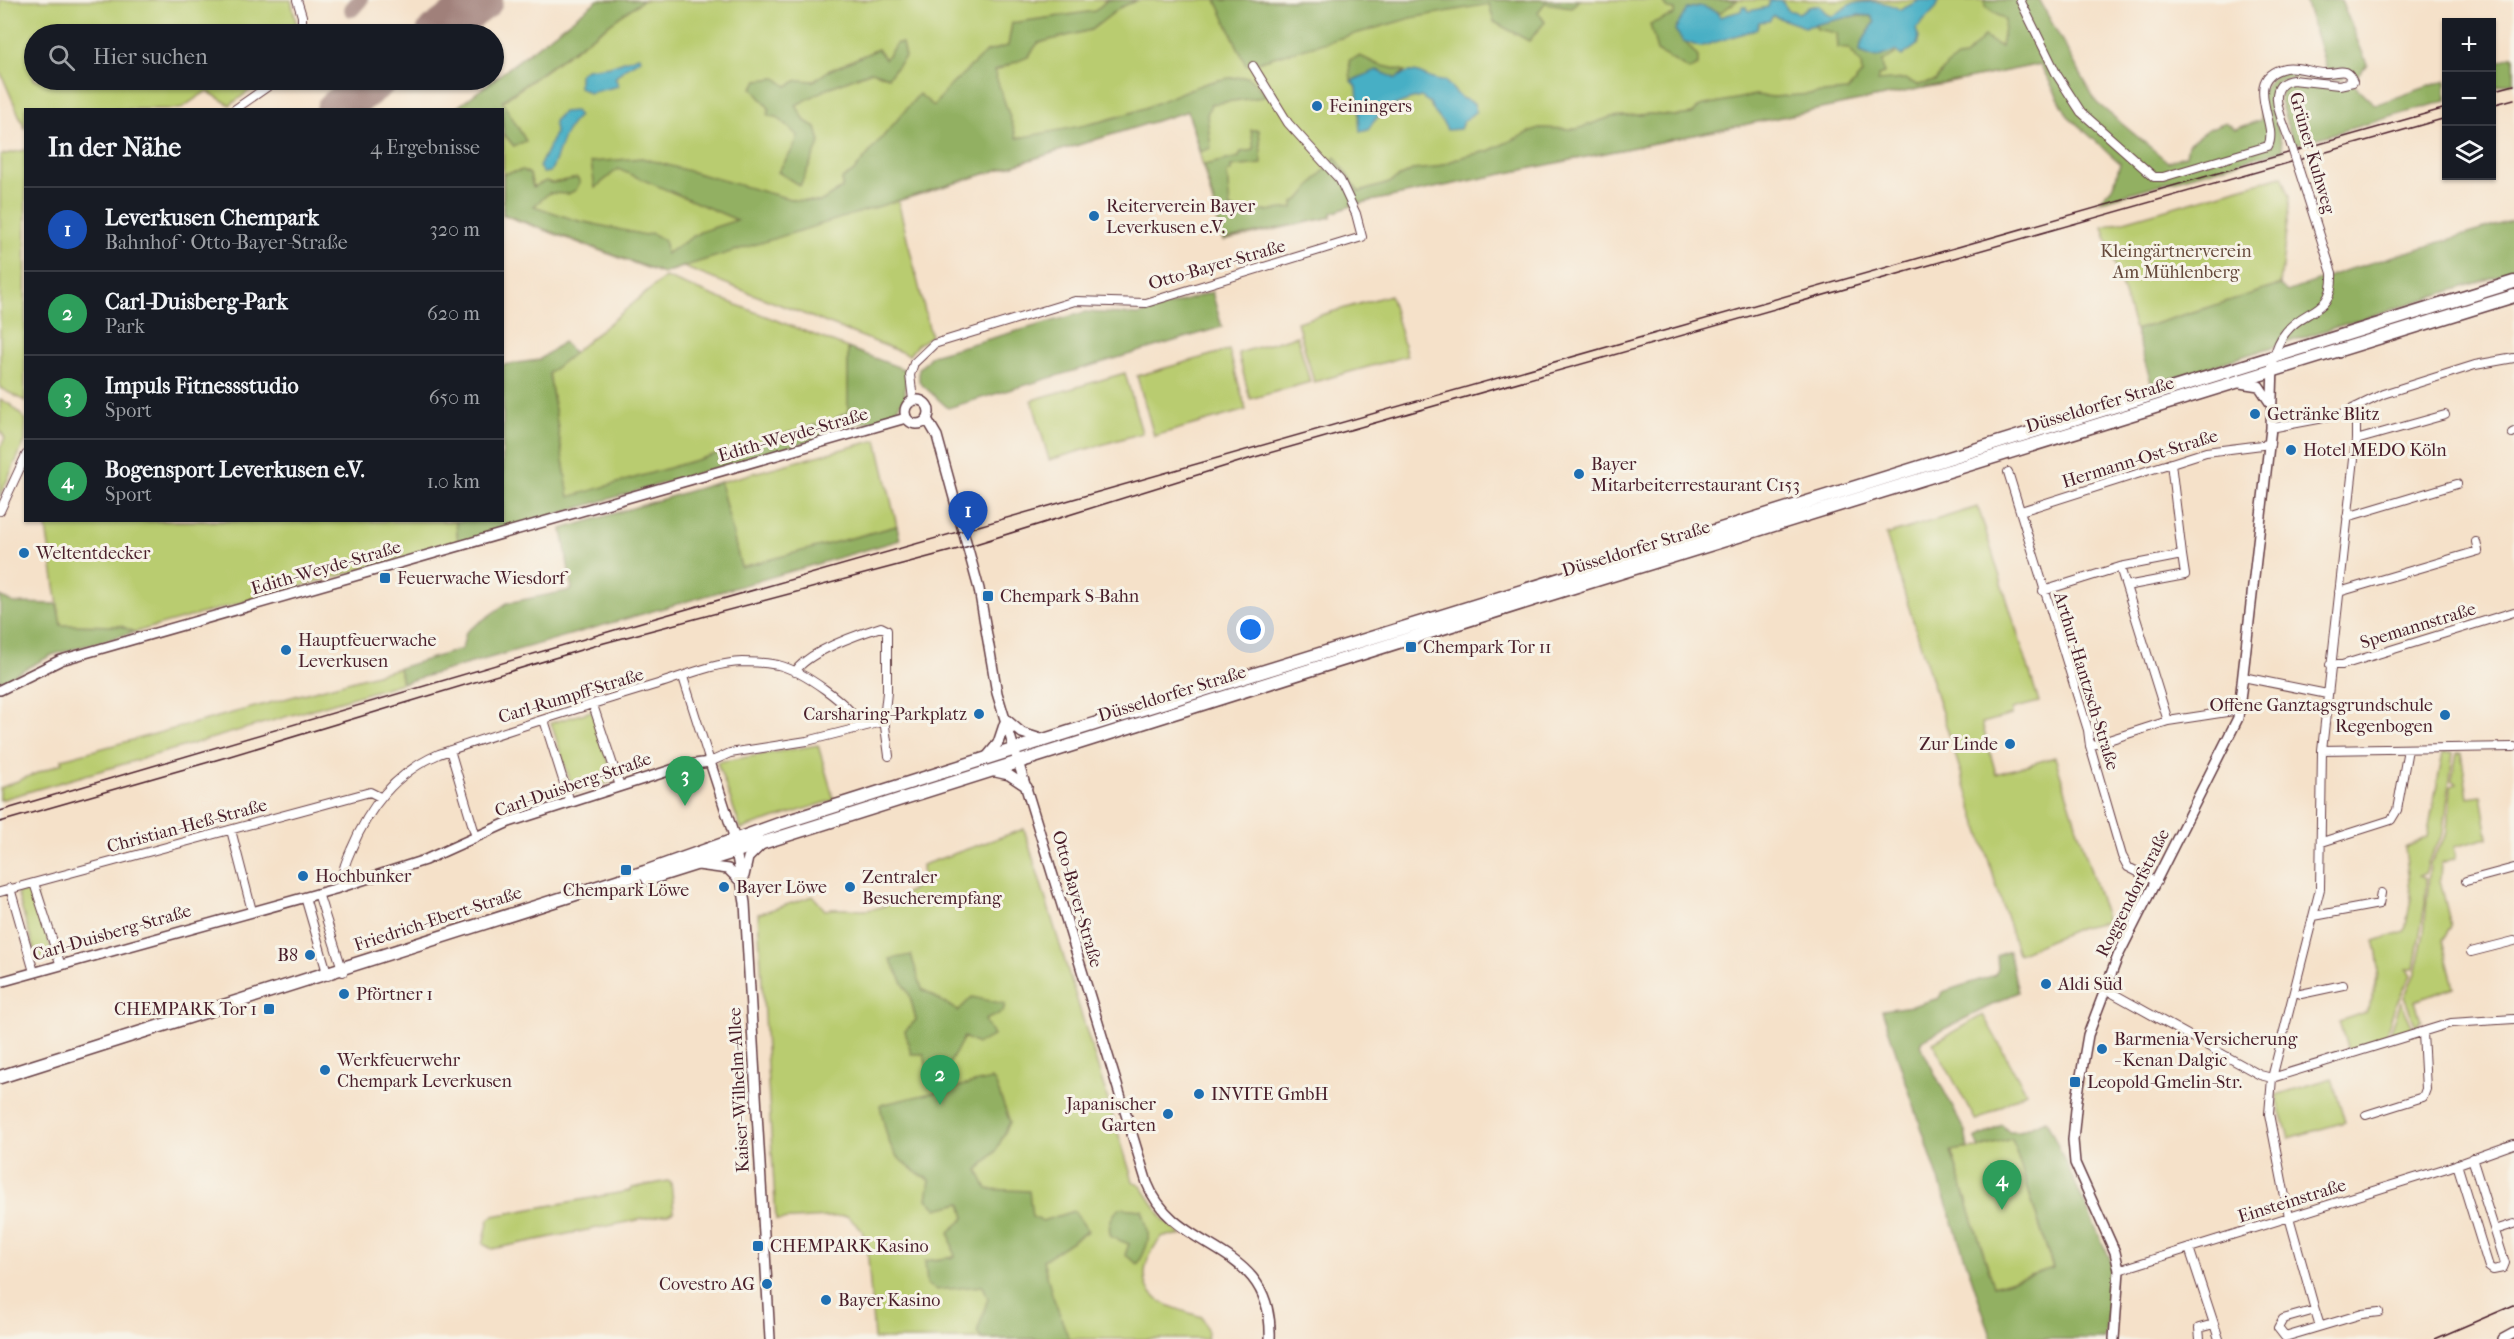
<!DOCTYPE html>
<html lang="de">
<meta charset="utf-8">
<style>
body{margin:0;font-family:"IM FELL French Canon",serif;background:#20242c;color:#f1f3f6}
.controls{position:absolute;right:18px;top:18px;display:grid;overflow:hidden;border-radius:0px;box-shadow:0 2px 4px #0004}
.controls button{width:54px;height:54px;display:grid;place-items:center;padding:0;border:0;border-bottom:2px solid #363941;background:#171b24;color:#f1f3f6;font:30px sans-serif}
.you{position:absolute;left:1251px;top:630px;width:21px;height:21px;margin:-15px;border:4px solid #fff;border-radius:50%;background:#1a73e8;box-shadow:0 0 0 9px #1a73e833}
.badge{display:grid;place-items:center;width:39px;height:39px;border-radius:50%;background:#db2777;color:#fff;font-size:20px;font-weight:700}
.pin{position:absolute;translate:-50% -50px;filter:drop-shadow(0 2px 3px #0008)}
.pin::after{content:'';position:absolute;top:32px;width:21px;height:18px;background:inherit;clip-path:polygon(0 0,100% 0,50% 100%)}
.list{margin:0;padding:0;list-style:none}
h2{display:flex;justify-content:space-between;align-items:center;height:78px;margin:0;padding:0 24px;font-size:26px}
h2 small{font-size:20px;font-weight:400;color:#9ea1a6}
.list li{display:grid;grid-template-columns:39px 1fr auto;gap:18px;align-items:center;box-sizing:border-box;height:84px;padding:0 24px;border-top:2px solid #363941}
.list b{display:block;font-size:22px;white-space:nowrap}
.list p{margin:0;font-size:20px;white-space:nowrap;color:#9ea1a6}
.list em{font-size:20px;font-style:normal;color:#9ea1a6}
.icon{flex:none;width:33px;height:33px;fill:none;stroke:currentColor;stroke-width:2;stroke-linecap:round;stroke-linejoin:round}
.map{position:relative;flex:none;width:2514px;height:1339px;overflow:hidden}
.search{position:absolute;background:#171b24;box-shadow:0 2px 4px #0004;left:24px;top:24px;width:480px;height:66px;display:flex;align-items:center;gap:15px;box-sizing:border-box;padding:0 21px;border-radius:33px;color:#9ea1a6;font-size:22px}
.panel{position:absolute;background:#171b24;box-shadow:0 2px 4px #0004;left:24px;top:108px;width:480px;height:414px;border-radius:0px}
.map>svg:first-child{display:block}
.green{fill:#b9cc6f;stroke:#82764d;stroke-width:1.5}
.forest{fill:#92b062;stroke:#6e6846;stroke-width:1.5}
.water{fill:#46afc5;stroke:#486778;stroke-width:1.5}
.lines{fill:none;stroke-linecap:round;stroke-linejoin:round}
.taxiway{stroke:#a0807a;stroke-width:16}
.runway{stroke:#a0807a;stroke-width:40}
.minor-casing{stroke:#643c43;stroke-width:10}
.tertiary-casing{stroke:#643c43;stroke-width:12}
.primary-casing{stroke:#643c43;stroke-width:15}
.minor{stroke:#fff;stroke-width:8}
.tertiary{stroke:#fff;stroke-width:9}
.primary{stroke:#fff;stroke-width:12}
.rail{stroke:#4a1f2b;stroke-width:1.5}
.minor-bridge-casing{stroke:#643c43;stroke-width:10;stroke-linecap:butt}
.minor-bridge{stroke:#fff;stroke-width:8}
.poi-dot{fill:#1f6fb2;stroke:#f7f3e8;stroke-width:2}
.labels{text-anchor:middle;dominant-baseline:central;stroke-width:6;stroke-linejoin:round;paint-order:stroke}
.poi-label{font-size:18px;fill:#4a1f2b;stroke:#f7f3e8;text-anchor:start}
.street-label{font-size:18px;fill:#4a1f2b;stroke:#f7f3e8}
.park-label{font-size:18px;fill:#664a3c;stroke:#f7f3e8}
</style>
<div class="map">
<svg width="2514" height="1339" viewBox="0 0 2514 1339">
<rect width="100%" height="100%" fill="#f7f3e8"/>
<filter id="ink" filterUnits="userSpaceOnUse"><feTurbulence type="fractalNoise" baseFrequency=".0167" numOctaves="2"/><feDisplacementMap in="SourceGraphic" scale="12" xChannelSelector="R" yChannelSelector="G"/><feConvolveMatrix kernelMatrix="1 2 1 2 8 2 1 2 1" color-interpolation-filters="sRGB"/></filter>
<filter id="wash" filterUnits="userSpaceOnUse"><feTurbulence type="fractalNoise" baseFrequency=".008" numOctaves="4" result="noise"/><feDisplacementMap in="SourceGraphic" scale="24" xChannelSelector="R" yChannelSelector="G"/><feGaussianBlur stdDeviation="1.35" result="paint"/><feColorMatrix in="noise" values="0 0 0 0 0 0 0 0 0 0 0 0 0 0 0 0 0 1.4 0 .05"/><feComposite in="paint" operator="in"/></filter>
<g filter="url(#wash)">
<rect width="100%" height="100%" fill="#f5e1c9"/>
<path class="green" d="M0 0H291L297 26 295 34H34V80H264L230 105 207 91 180 109 26 110 25 129 0 71Z
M643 0H2009L2041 64 1356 204 1332 213 1331 217 1223 241 1188 111 898 201 931 336 917 345 909 355 683 267 663 274 503 215V133L514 146 502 102Z
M25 150H26L25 401 0 388V155Z
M2282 176 2290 196 2280 285 2135 330 2103 227Z
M665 277 848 348 849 412 833 420 569 498 549 373Z
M1390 295 1407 356 1314 382 1297 322Z
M1297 336 1310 382 1250 399 1238 353Z
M1229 350 1246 410 1154 436 1137 376Z
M1125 373 1142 433 1049 460 1032 400Z
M0 399 11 405 26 420 25 441 0 496V448L5 438 0 430Z
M877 440 897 526 740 568 720 482Z
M1978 507 2039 702 2012 709V715L1982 723 1996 774 2055 757 2107 922 2081 927 2018 954 1886 535Z
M45 521H456L458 543 135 632 120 626 61 625Z
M399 668 402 683 0 800V788L62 763V759Z
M592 711 614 781 574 793 551 723Z
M818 745 834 800 741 829 717 762Z
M2443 753H2453L2444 831 2428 863 2426 873 2419 876 2426 879 2425 904 2414 969H2407L2411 975 2394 1009 2384 1040 2348 1051 2339 1021 2366 1012C2377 991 2382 965 2374 941L2405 931 2411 899 2405 848 2427 837Z
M2457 753H2461L2468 797 2481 795 2488 838 2454 847 2456 858 2441 863 2440 880 2451 926 2442 940 2454 987 2415 1001 2421 1021 2418 1022 2420 1028 2417 1029 2404 997 2416 971 2424 933 2430 864 2448 831 2451 786 2457 784 2452 780Z
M1024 829 1133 1181 1142 1187 1163 1219 1181 1235 1163 1236C1147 1253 1135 1281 1157 1299 1169 1308 1188 1312 1202 1317L1208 1332 1207 1339H874L867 1243 861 1229 847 1216 776 1220 758 914 813 896 825 910C839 907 849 910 863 910 886 910 905 894 923 882L922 865Z
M33 889 53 956 37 959 17 893Z
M2401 1002 2414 1030 2388 1039Z
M1983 1015 2026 1092 1976 1121 1933 1043Z
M2332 1078 2345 1122 2289 1138 2276 1095Z
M2012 1138 2053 1269 1993 1286 1951 1150 1979 1148Z
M668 1181 671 1183 674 1211 668 1214 492 1249 483 1244 489 1219 493 1216 629 1191 632 1188Z"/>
<path class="forest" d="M598 0H643L502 101 526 141 514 146 503 133 502 110 455 109Z
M1107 0H1138L1121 7 1091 30 1038 43 1028 57 994 71 1017 138C1054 131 1094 125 1130 113 1168 101 1207 75 1248 77L1265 94 1263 97 1211 104 1207 115 1211 148 1200 152 1188 111 663 273 503 214V174L523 170 530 174 533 187 546 181 552 183 577 178 580 182 576 190 568 194 549 193 534 206 575 220 645 235 651 233 665 241 666 254 700 232 737 220 618 169 595 188 591 162 642 158 794 200 820 202 842 188V179L853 172 919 94 934 106 945 91 986 52 1008 46 1012 23 1095 11Z
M1216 0H1580L1571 7 1545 3 1538 12 1545 22 1529 41 1494 22 1489 4 1411 18 1246 65Z
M1669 0H1738L1720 13 1716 11 1681 21 1675 30 1698 57V65L1689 70 1657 51 1650 24 1674 15 1675 10 1668 9 1664 3Z
M1985 0H2039L2097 103 2168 162 2186 155 2188 144 2208 129 2226 122 2235 129 2261 120 2258 97C2266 84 2272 76 2287 69L2344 72 2343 79C2320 80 2300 73 2278 81L2270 99 2283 150 2098 202 2114 185 2120 163 2068 116 2040 64 1356 204 1332 213 1331 217 1223 240 1204 165 1239 157 1241 152 1254 150 1251 130H1259L1262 164 1231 167V172H1227L1230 209H1235L1236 214 1293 208V203L1301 198 1335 157 1359 192 1389 183 1412 170 1433 168 1465 156 1488 151 1539 128 1577 129 1611 117 1650 114 1676 116 1692 114 1700 106 1755 95 1774 97 1847 91 1862 74 1861 64 1849 49 1838 48 1837 33 1817 29 1814 24C1833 21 1853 14 1871 16L1875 21 1868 32 1895 54 1882 62 1884 74 1878 76V81L1905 79 1918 85 1935 81 1946 66 1957 58 1964 57 1984 37 2001 47 2005 20 1985 7Z
M2305 0H2341L2367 64 2357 77 2354 78 2345 68 2327 70Z
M897 43H902L905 57 888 77 872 71 833 86 796 105 805 121 816 128 820 142 800 186 778 172 793 149 798 136 777 117 768 116 769 108 752 88 758 80 776 78 787 86 798 80 814 81 828 71 878 49 885 59Z
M1360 56 1379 65 1405 71 1396 79 1377 71 1351 81 1349 60Z
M2514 56V82L2492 88V64Z
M2446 80V101L2294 145 2279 99 2283 87 2294 83 2354 85 2375 105Z
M2514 220V271L2152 385 2135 330 2280 285 2287 292 2344 271Z
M1212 292 1222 327 948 408 919 382V369L932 355 1085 312 1139 315Z
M563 342 574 353 549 373 569 497 833 420 848 412V348L906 370 905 397 891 417 845 426 819 438 458 543 456 521 502 520 503 365 539 360Z
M720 482 741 567 897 526 900 540 402 683 399 668 462 649 466 632 507 603 572 590 562 529Z
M0 596 14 603 57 604 61 625 121 626 135 632 52 655 0 682Z
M2009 951 2018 992 1922 1040 1920 1045 1965 1131 1968 1148 1951 1151 1994 1286 2053 1268 2012 1139 1979 1148 1975 1139 2002 1125 2008 1131H2020L2046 1120 2110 1259 2114 1279 2104 1339H1992L1882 1010 1912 1006 1939 998 1942 992 1995 975 1998 969 1997 956Z
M911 955 922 989 958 1011 972 997 1005 1004 1003 1012 985 1020 993 1036 977 1044 964 1037 947 1068 928 1073 924 1054H911L905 1031 916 1020 910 996 890 959Z
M991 1079 995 1082 1010 1122 996 1151 978 1170 987 1189 1029 1191 1032 1217 1042 1221 1074 1211 1088 1231 1043 1260 1052 1294 1069 1339H982L977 1333 988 1298 983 1286 936 1290 927 1284 925 1261 955 1257 949 1232 965 1218 961 1203 937 1209 927 1199 930 1180C890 1159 889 1148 880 1105Z
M1120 1208 1142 1210C1151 1236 1151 1241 1138 1264L1125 1255 1129 1244 1111 1237C1107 1226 1111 1215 1120 1208Z"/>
<path class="water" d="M1770 0H1781L1788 10 1799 13 1809 7 1819 5 1828 15 1833 16C1840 13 1843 8 1849 5 1863 0 1889 0 1900 10L1920 0H1938L1937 7 1916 29 1919 38 1917 45 1902 56 1895 51 1876 58 1860 52 1861 44 1875 21 1871 16 1858 15 1805 27 1773 16 1769 21 1759 22 1757 29 1700 47 1683 41 1675 30 1687 9 1699 6 1716 11 1720 17 1741 11 1742 7H1746L1749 11 1768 7Z
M639 56 641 59 624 69 615 78 619 86 589 93 579 87V75L586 69 610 66Z
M1377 70 1396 79C1417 61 1423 82 1445 81L1461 98 1474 103 1476 111 1463 122 1460 129 1447 130C1443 119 1433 115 1430 103L1421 97C1398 102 1380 109 1368 130L1360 132 1357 87 1351 81Z
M575 111 579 116C561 131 561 153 550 172L543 173 539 167 555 134 554 121 563 112Z"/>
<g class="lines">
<path class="taxiway" d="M352 9 360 0"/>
<path class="runway" d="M436 34 483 0
M336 110 376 80"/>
</g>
</g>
<g filter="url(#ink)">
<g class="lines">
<g class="minor-casing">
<path id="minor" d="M297 0 302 16V34
M2020 0 2057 75 2081 112 2154 177H2163L2268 146C2280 125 2240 78 2285 68 2299 65 2313 74 2327 73 2340 73 2346 66 2353 82L2339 85 2293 80C2263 84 2283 121 2289 139
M234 110 277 80
M2274 358C2276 349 2280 339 2286 332 2305 307 2334 315 2332 273L2299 170
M913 400 910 375 914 363 934 344 1075 301 1146 303 1362 237 1356 214 1340 180 1288 123 1253 66
M2271 428 2340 415 2383 394 2475 365 2514 358
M2512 433 2514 432
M2356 440 2445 415
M2171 463 2182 555
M2008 472 2088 730 2090 746 2122 856 2128 867 2157 882
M0 511 26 455
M2021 511 2206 452 2270 444
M2347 517 2457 484
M2120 567 2168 721
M2043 591 2120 567 2182 555 2185 575 2126 586
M2339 592 2478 551 2476 542
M2330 665H2342L2514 612
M795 672C807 652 859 634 881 627L887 630V692L884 719 889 756
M683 677 710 762 730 753 807 741 878 723 884 719
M2243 677 2327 694
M593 705 620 786
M544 720 570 802
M2090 746 2168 721 2240 710
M450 750 476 837
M2322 750 2514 747
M231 830 252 911
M2322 842 2391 820 2397 810 2408 749
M2466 881 2514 868
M34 883 60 963
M343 886C340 875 346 861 351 850 369 807 395 773 439 754 511 729 585 706 658 684 684 676 714 663 742 662 754 662 767 663 778 665 803 671 851 704 861 727
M10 888 34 972
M0 892 370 792 380 797
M318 893 343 972
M305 897 328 976
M2314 916 2379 904 2381 893
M2471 952 2514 941
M2105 989 2260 1075 2272 1078 2451 1023 2514 1019
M2295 992 2301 994 2343 985
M2366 1115 2423 1097 2426 1089 2423 1033
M2457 1164 2489 1267 2493 1270 2503 1268 2505 1263 2472 1158
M2495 1230 2514 1224
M2189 1248 2219 1339
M2119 1270 2447 1168 2514 1144
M2315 1310 2289 1217 2269 1114 2272 1078 2320 889 2322 750 2356 440V407
M2320 1326 2315 1310 2283 1319 2278 1328 2285 1337 2362 1314 2379 1312
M2200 1339 2199 1328 2214 1324"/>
</g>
<g class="tertiary-casing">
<path id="tertiary" d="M2240 383 2259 386 2271 404
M905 412a12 12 0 1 1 24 0a12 12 0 1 1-24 0Z
M927 419 937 436 979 589 997 693 1147 1183C1176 1257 1274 1240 1270 1339
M0 690 61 660 906 418
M1008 721 1022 733 1044 740
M985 759 998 743 1006 719
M991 771 1009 775 1027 787
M698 865 728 869 741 882
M744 876 748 858 761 845
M0 982 335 889 425 860 509 822 687 765 710 762 733 833 745 903 770 1339
M2114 1339 2119 1270 2115 1252 2075 1163 2073 1140 2077 1099 2088 1035 2118 956 2238 718 2271 428 2273 365
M2503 1339 2514 1333"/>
</g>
<g class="primary-casing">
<path id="primary" d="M648 879 1538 598 2514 296
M0 1077 645 872 779 824 1085 727 2514 282"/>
</g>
<use href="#minor" class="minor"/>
<use href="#tertiary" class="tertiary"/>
<use href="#primary" class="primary"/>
<path class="rail" d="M2492 91 2514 85
M2492 105 2514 99
M0 811 645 621 2446 108
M0 822 230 756 604 643 966 547 1255 457 2446 118
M2435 1339 2514 1305"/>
<g class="minor-bridge-casing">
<path id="minor-bridge" d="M2289 139 2299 170"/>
</g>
<use href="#minor-bridge" class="minor-bridge"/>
</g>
</g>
<g class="poi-dot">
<circle cx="1317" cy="106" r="6"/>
<circle cx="1094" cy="216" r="6"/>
<circle cx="2255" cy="414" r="6"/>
<circle cx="2291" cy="450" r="6"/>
<circle cx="1579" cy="474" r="6"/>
<circle cx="24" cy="553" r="6"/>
<rect x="379" y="572" width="12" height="12" rx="3"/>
<rect x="982" y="590" width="12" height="12" rx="3"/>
<rect x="1405" y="641" width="12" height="12" rx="3"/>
<circle cx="286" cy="650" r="6"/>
<circle cx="979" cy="714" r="6"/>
<circle cx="2445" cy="715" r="6"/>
<circle cx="2010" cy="744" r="6"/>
<rect x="620" y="864" width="12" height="12" rx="3"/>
<circle cx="303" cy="876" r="6"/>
<circle cx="724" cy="887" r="6"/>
<circle cx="850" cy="887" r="6"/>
<circle cx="310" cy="955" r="6"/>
<circle cx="2046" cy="984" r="6"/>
<circle cx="344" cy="994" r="6"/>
<rect x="263" y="1003" width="12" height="12" rx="3"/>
<circle cx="2102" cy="1049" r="6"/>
<circle cx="325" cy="1070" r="6"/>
<rect x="2069" y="1076" width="12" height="12" rx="3"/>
<circle cx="1199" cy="1094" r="6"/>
<circle cx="1168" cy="1114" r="6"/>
<rect x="752" y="1240" width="12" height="12" rx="3"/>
<circle cx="767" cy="1284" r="6"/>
<circle cx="826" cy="1300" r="6"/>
</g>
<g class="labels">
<g class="poi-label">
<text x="1329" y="106">Feiningers</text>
<text x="1106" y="206">Reiterverein Bayer<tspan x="1106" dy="21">Leverkusen e.V.</tspan></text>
<text x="2267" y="414">Getränke Blitz</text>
<text x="2303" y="450">Hotel MEDO Köln</text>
<text x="1591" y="464">Bayer<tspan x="1591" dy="21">Mitarbeiterrestaurant C153</tspan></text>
<text x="36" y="553">Weltentdecker</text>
<text x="397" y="578">Feuerwache Wiesdorf</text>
<text x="1000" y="596">Chempark S-Bahn</text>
<text x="298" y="640">Hauptfeuerwache<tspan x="298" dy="21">Leverkusen</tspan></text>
<text x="1423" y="647">Chempark Tor 11</text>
<text x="2433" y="705" text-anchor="end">Offene Ganztagsgrundschule<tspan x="2433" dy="21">Regenbogen</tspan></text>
<text x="967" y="714" text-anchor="end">Carsharing-Parkplatz</text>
<text x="1998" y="744" text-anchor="end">Zur Linde</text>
<text x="315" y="876">Hochbunker</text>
<text x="862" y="877">Zentraler<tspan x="862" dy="21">Besucherempfang</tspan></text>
<text x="736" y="887">Bayer Löwe</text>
<text x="626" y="890" text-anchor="middle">Chempark Löwe</text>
<text x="298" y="955" text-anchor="end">B8</text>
<text x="2058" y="984">Aldi Süd</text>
<text x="356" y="994">Pförtner 1</text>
<text x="257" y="1009" text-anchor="end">CHEMPARK Tor 1</text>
<text x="2114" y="1039">Barmenia Versicherung<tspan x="2114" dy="21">- Kenan Dalgic</tspan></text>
<text x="337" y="1060">Werkfeuerwehr<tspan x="337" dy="21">Chempark Leverkusen</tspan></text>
<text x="2087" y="1082">Leopold-Gmelin-Str.</text>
<text x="1211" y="1094">INVITE GmbH</text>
<text x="1156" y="1104" text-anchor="end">Japanischer<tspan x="1156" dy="21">Garten</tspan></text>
<text x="770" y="1246">CHEMPARK Kasino</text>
<text x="755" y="1284" text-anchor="end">Covestro AG</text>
<text x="838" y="1300">Bayer Kasino</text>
</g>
<g class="street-label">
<text transform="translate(2312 153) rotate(74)">Grüner Kuhweg</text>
<text transform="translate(1217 265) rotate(-16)">Otto-Bayer-Straße</text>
<text transform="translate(2100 405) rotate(-17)">Düsseldorfer Straße</text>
<text transform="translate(793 435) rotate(-16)">Edith-Weyde-Straße</text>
<text transform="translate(2140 459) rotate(-17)">Hermann-Ost-Straße</text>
<text transform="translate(1636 549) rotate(-17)">Düsseldorfer Straße</text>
<text transform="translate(326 568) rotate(-16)">Edith-Weyde-Straße</text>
<text transform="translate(2418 626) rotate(-17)">Spemannstraße</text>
<text transform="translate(2086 681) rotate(73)">Arthur-Hantzsch-Straße</text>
<text transform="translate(1172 694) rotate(-17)">Düsseldorfer Straße</text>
<text transform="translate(571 696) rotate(-17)">Carl-Rumpff-Straße</text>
<text transform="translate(573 785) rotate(-19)">Carl-Duisberg-Straße</text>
<text transform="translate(187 826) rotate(-15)">Christian-Heß-Straße</text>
<text transform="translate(2133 893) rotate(-63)">Roggendorfstraße</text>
<text transform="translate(1077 899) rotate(74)">Otto-Bayer-Straße</text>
<text transform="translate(438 919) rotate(-18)">Friedrich-Ebert-Straße</text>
<text transform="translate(112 933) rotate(-16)">Carl-Duisberg-Straße</text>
<text transform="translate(739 1090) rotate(-93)">Kaiser-Wilhelm-Allee</text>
<text transform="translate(2292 1201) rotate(-17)">Einsteinstraße</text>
</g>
<g class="park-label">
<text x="2176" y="251">Kleingärtnerverein<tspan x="2176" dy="21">Am Mühlenberg</tspan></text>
</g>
</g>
</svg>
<div class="controls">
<button>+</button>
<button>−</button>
<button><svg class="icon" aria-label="layers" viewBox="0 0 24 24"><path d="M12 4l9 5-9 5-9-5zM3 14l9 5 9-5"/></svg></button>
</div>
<div class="you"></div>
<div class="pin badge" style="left:968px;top:541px;background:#1a4fb4">1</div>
<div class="pin badge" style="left:940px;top:1105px;background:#2e9e5b">2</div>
<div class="pin badge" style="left:685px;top:806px;background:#2e9e5b">3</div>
<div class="pin badge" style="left:2002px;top:1210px;background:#2e9e5b">4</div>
<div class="search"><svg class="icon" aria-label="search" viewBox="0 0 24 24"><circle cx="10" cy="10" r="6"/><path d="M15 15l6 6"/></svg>Hier suchen</div>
<section class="panel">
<h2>In der Nähe<small>4 Ergebnisse</small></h2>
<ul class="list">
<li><span class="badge" style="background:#1a4fb4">1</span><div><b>Leverkusen Chempark</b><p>Bahnhof · Otto-Bayer-Straße</p></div><em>320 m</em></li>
<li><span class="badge" style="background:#2e9e5b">2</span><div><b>Carl-Duisberg-Park</b><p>Park</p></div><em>620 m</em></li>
<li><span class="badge" style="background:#2e9e5b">3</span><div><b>Impuls Fitnessstudio</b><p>Sport</p></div><em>650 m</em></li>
<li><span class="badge" style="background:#2e9e5b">4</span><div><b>Bogensport Leverkusen e.V.</b><p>Sport</p></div><em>1.0 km</em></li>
</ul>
</section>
</div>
